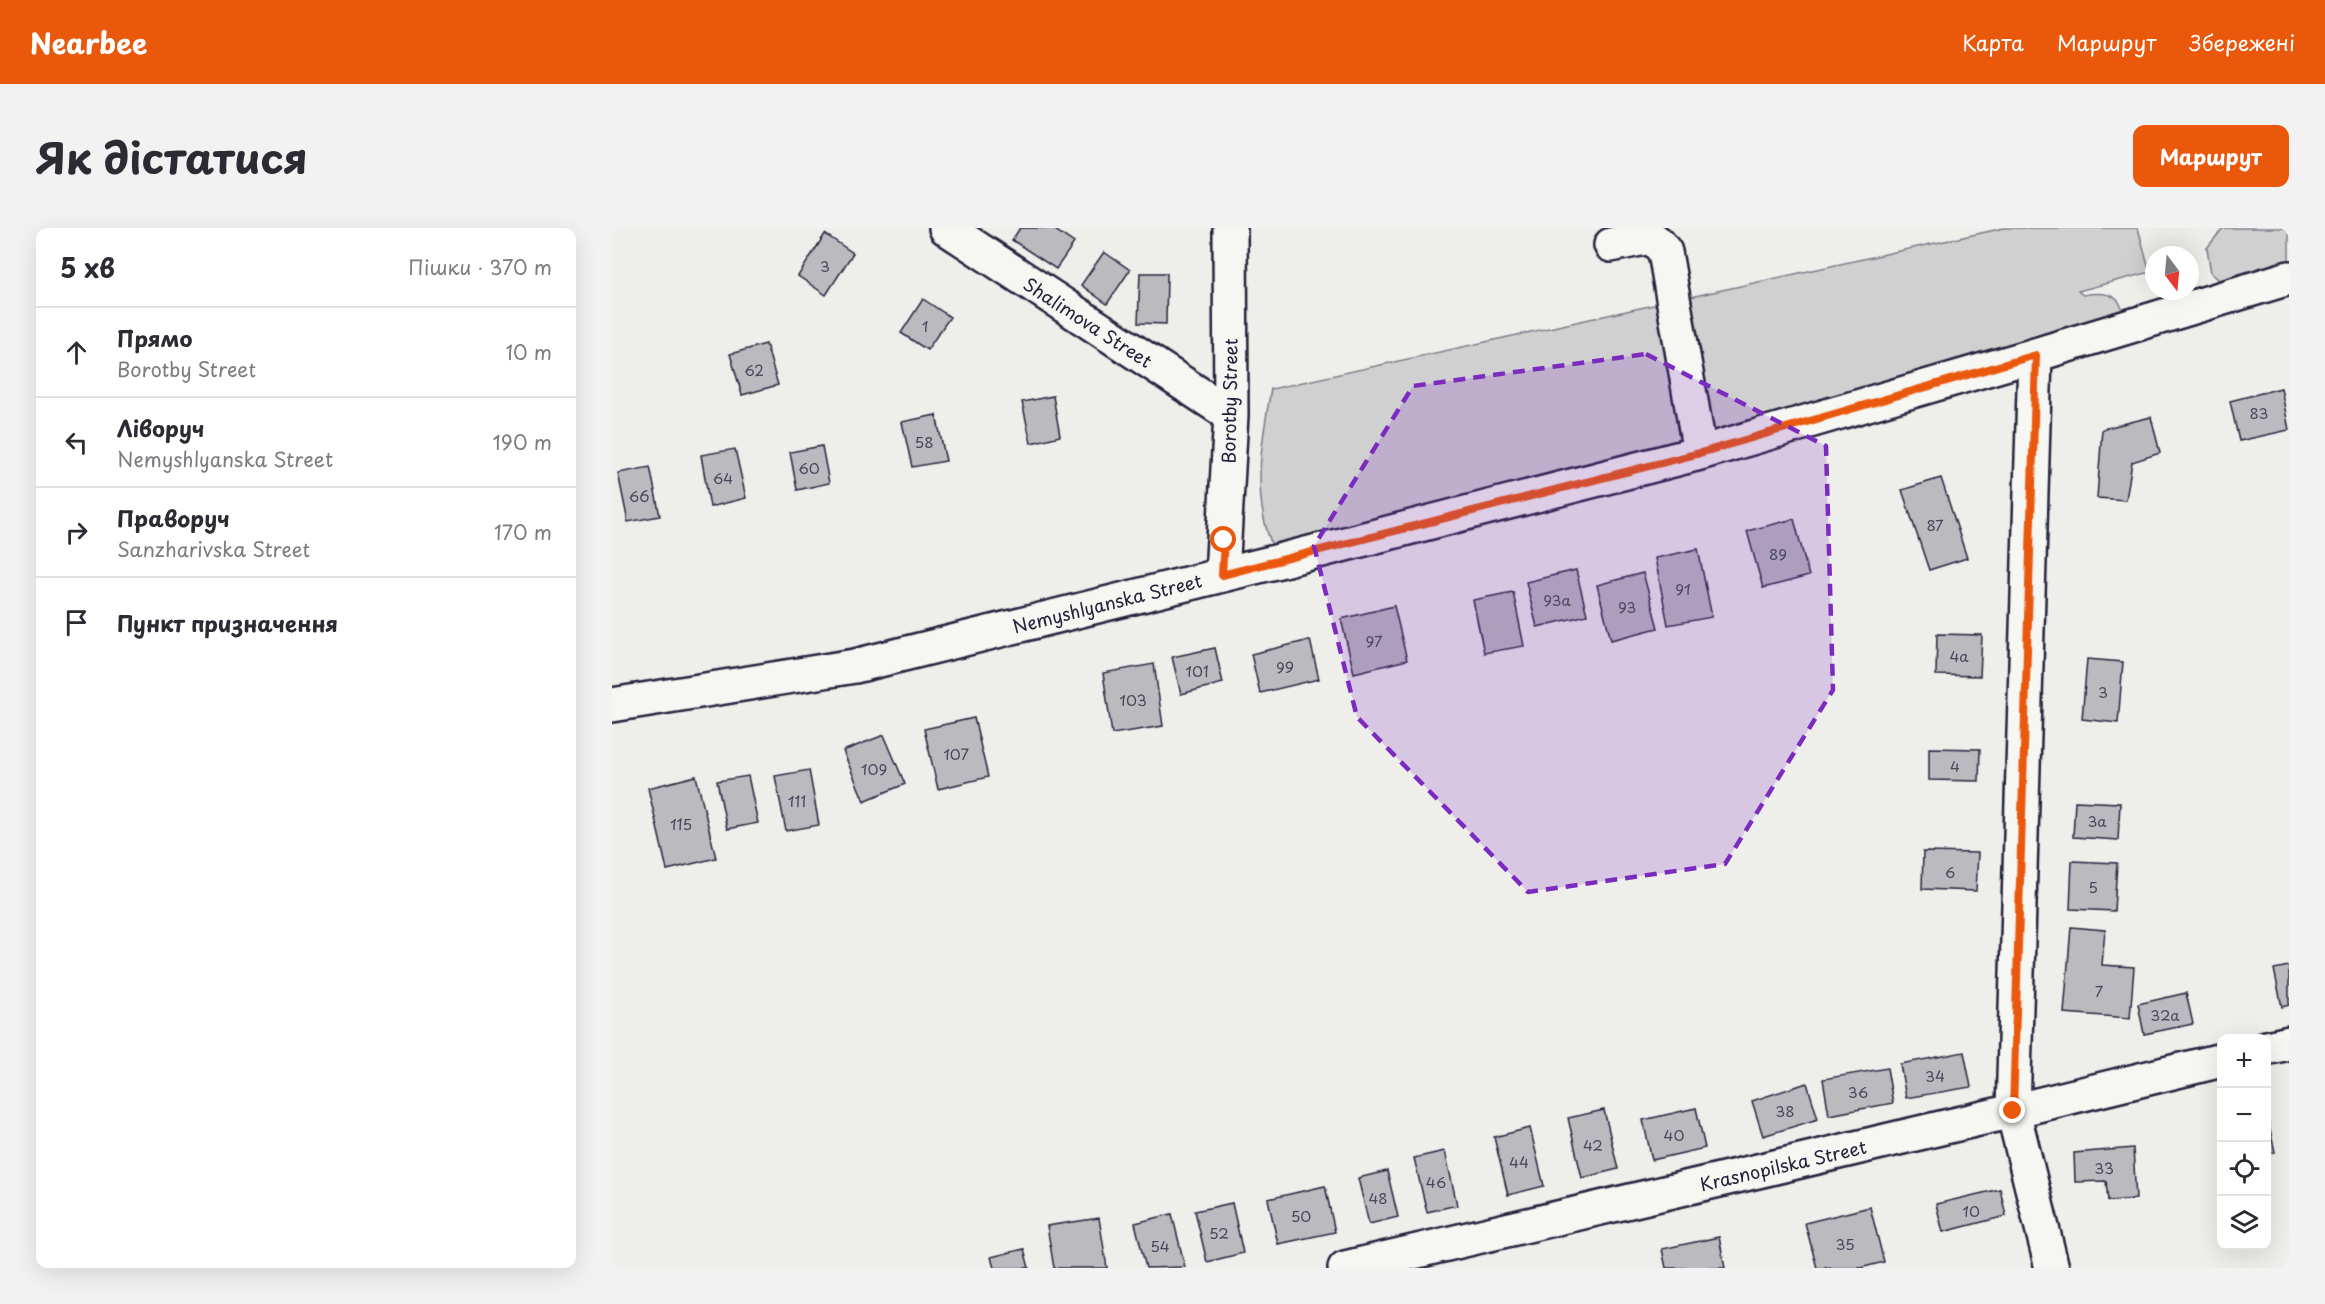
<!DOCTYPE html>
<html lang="uk">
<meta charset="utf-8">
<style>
body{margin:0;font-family:"Playpen Sans",sans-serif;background:#f2f2f3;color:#2b2b33}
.controls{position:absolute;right:18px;bottom:18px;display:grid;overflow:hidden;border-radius:12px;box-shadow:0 6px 24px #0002}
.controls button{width:54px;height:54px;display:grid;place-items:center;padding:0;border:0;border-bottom:2px solid #e1e1e2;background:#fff;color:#2b2b33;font:30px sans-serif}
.compass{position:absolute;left:1533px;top:18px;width:54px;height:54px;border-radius:50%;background:#fff;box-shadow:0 6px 24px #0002;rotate:164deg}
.stop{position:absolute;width:18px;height:18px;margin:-14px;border:4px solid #ea580c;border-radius:50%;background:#fff}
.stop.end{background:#ea580c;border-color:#fff;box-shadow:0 2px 6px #0008}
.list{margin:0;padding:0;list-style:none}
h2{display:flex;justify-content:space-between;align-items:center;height:78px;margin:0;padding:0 24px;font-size:26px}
h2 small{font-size:20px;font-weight:400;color:#7c7c81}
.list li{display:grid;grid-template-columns:39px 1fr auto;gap:18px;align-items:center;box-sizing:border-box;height:90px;padding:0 24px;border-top:2px solid #e1e1e2}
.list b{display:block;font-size:22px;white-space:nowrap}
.list p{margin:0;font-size:20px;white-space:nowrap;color:#7c7c81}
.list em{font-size:20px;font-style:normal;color:#7c7c81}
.icon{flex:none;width:33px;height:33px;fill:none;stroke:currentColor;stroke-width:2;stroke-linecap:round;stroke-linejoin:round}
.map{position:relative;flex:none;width:1677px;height:1040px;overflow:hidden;border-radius:12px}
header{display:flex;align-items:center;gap:36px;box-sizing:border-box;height:84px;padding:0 30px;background:#ea580c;color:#fff}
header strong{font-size:28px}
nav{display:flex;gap:33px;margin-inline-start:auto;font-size:21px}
.intro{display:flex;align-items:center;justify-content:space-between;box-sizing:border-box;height:144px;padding:0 36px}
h1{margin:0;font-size:42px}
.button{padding:15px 27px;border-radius:12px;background:#ea580c;color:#fff;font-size:21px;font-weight:700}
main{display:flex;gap:36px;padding:0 36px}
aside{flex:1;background:#fff;border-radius:12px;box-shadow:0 6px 24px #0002}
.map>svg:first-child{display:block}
.green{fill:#d0d0d1;stroke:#797986;stroke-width:1.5}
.building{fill:#bbbbbf;stroke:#22223b;stroke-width:1.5}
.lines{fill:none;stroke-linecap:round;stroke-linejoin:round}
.minor-casing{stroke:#22223b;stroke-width:38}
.minor{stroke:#f6f6f2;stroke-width:33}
.route{stroke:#ea580c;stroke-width:8}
.marked{fill:#7b2cbf;fill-opacity:0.2;stroke:#7b2cbf;stroke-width:4.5;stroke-dasharray:12 8;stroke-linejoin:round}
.labels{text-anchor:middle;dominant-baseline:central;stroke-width:5;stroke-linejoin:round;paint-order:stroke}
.number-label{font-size:15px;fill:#48485c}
.street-label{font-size:18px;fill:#22223b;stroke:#f6f6f2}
</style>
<header>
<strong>Nearbee</strong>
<nav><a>Карта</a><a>Маршрут</a><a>Збережені</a></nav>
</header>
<div class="intro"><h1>Як дістатися</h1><a class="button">Маршрут</a></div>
<main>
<aside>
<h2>5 хв<small>Пішки · 370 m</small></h2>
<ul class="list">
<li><svg class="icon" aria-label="ahead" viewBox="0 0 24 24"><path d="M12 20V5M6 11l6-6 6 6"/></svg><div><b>Прямо</b><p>Borotby Street</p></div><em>10 m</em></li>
<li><svg class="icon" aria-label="left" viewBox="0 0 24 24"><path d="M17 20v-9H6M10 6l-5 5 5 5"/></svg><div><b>Ліворуч</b><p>Nemyshlyanska Street</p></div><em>190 m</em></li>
<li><svg class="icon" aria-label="right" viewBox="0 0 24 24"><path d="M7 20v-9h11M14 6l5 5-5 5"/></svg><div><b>Праворуч</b><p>Sanzharivska Street</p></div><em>170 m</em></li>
<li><svg class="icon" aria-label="arrive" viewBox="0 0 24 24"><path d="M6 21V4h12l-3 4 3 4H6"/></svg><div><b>Пункт призначення</b></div></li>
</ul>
</aside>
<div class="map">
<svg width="1677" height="1040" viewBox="0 0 1677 1040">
<rect width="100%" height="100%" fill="#eeeeeb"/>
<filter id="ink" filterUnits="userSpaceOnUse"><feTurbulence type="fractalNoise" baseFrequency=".0167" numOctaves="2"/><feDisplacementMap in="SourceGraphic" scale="12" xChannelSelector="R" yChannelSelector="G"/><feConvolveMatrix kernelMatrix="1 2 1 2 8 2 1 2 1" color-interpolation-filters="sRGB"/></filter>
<g filter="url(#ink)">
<path class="green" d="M1392 0H1526L1538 44 1466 63 1471 67C1501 62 1513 69 1512 100L667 333C663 323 658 313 655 303 641 256 651 207 659 161Z
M1611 0H1677V50L1624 66 1599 45 1595 20Z"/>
<path class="building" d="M408 0H440L462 15 444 41 400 12Z
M213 6 241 25 214 67 186 48Z
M492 24 518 42 495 76 469 57Z
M528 45H555L554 96 526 95Z
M311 71 338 89 315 122 289 105Z
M154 116 166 157 130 167 118 126Z
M1669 160 1677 202 1627 213 1618 173Z
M441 168 448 208 419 215 410 174Z
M324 187 334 233 300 239 290 194Z
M1539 189 1548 225 1520 234 1514 272 1485 270 1490 201Z
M210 218 217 255 185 262 178 224Z
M123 221 134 270 98 279 89 227Z
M38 239 48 288 16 294 6 245Z
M1329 250 1355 330 1317 342 1290 262Z
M1182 291 1197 348 1151 360 1135 303Z
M1086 321 1100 389 1056 397 1043 330Z
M964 342 975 387 925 399 914 354Z
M1031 345 1046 400 999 412 985 357Z
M901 364 912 418 872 425 861 372Z
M782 378 795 432 742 445 729 391Z
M1325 406 1370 407 1368 448 1324 447Z
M698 412 707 451 648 465 639 426Z
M603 420 611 455 569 466 560 429Z
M1475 431 1511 434 1506 495 1470 491Z
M542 436 551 498 500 506 491 445Z
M362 490 376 549 326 561 312 501Z
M272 507 293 556 252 573 231 523Z
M1317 520 1368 521 1367 553 1317 552Z
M197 542 207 597 174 603 163 548Z
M84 548 104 630 55 642 36 560Z
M136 548 146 595 115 601 105 553Z
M1463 573 1508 575 1506 612 1461 609Z
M1311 624 1366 625 1364 663 1310 661Z
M1460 633 1505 635 1502 683 1458 681Z
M1459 699 1493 702 1490 737 1522 739 1518 790 1452 785Z
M1677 738V777L1670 779 1662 741Z
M1574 765 1581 796 1532 806 1526 776Z
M1352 824 1359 859 1294 870 1288 836Z
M1275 840 1281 875 1217 887 1211 851Z
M1195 855 1206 891 1151 908 1140 873Z
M1084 880 1093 920 1040 932 1031 892Z
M992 882 1006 941 970 950 956 890Z
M1654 884 1663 924 1654 926Z
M918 900 932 958 896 967 882 909Z
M1521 920 1524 971 1496 973 1494 953 1463 954 1462 925Z
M833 923 845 977 815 984 802 930Z
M775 943 786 989 757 996 746 950Z
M713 958 723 1004 666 1016 656 971Z
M1388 961 1394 988 1331 1004 1324 976Z
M620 975 631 1025 595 1034 583 983Z
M1258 979 1272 1034 1248 1040H1205L1193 995Z
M560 986 573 1039 534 1040 523 995Z
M487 990 495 1040H442L435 998Z
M1107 1009 1113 1040H1054L1050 1021Z
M412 1021 417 1040H382L379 1029Z"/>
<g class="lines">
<g class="minor-casing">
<path id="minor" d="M334 0 619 187
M999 17 1038 9 1046 15 1053 24 1088 225
M1423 127 1401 883 1440 1040
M610 347 619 187 618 0
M0 477 243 438 667 333 1088 225 1423 127 1677 50
M1654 820 1677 815
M733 1040 1401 883 1610 832"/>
</g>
<use href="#minor" class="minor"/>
</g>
</g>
<g class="lines" filter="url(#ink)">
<path class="route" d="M612 312 610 347 1088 225 1424 127 1401 883"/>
</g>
<path class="marked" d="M1034 126 1214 218 1221 462 1113 636 916 664 745 489 702 318 801 158Z"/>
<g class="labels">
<g class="number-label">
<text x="213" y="37">3</text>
<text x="313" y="97">1</text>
<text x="142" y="141">62</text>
<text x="1647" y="184">83</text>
<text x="312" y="213">58</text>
<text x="197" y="239">60</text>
<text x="111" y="249">64</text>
<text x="27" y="267">66</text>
<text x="1323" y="296">87</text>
<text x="1166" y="325">89</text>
<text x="1071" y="360">91</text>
<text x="945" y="371">93а</text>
<text x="1015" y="378">93</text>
<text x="762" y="412">97</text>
<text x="1347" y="427">4а</text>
<text x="673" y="438">99</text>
<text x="585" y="442">101</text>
<text x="1491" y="463">3</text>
<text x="521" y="471">103</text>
<text x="344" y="525">107</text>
<text x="1343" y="537">4</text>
<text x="262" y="540">109</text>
<text x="185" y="572">111</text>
<text x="1485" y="592">3а</text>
<text x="69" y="595">115</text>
<text x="1338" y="643">6</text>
<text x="1481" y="658">5</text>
<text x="1487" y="762">7</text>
<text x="1553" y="786">32а</text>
<text x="1323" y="847">34</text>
<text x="1246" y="863">36</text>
<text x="1173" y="882">38</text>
<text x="1062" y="906">40</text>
<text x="981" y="916">42</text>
<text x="907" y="933">44</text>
<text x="1492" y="939">33</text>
<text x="824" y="953">46</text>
<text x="766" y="969">48</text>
<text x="1359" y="982">10</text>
<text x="689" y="987">50</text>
<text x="607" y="1004">52</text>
<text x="1233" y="1015">35</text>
<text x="548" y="1017">54</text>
</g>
<g class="street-label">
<text transform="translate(476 94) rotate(33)">Shalimova Street</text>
<text transform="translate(617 173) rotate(-89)">Borotby Street</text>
<text transform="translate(495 375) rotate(-14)">Nemyshlyanska Street</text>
<text transform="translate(1171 937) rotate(-13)">Krasnopilska Street</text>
</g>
</g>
</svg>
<div class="controls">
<button>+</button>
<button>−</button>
<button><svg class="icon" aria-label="locate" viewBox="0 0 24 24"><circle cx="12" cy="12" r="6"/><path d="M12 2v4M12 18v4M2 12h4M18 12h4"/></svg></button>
<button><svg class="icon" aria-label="layers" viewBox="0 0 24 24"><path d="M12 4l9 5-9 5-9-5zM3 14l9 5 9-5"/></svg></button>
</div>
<svg class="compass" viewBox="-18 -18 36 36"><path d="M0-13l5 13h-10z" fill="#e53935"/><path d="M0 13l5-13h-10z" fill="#7c7c81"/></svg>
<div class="stop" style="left:612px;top:312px"></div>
<div class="stop end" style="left:1401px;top:883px"></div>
</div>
</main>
